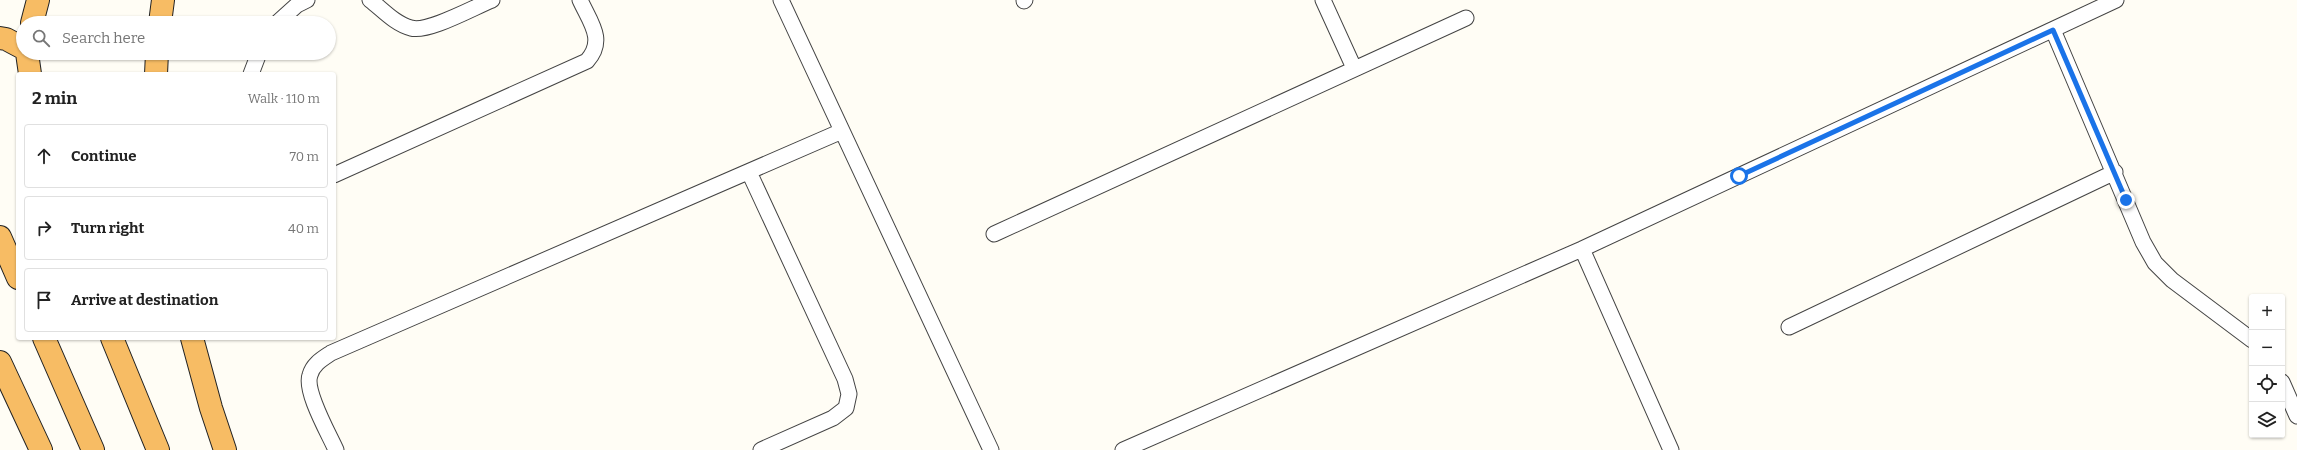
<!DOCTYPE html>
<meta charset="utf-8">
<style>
body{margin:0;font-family:Bitter,serif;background:#f2f2f2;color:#222}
.controls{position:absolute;right:12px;bottom:12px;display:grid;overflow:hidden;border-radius:4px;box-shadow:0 1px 3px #0004}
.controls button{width:36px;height:36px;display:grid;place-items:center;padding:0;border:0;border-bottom:1px solid #e0e0e0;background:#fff;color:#222;font:20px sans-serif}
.stop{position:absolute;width:12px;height:12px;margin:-9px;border:3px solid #1a73e8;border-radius:50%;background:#fff}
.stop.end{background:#1a73e8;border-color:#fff;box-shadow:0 1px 4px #0008}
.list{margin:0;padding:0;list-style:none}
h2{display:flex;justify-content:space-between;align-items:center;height:52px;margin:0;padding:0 16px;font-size:17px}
h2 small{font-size:13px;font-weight:400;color:#767676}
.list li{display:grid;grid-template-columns:26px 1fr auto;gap:12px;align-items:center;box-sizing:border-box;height:64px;margin:0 8px 8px;padding:0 8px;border:1px solid #e0e0e0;border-radius:4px}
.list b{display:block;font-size:15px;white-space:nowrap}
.list em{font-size:13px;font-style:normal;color:#767676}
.icon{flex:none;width:22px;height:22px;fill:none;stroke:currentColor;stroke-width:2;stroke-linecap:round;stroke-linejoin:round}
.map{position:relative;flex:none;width:2297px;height:450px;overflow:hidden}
.search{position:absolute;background:#fff;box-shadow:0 1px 3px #0004;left:16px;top:16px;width:320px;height:44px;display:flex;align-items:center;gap:10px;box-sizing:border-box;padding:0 14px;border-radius:22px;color:#767676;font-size:15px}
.panel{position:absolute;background:#fff;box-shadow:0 1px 3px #0004;left:16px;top:72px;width:320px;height:268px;border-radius:4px}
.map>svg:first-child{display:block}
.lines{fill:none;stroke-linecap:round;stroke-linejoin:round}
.service-casing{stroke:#444;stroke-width:17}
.trunk-casing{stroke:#222;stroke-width:24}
.service{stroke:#fff;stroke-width:15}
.trunk{stroke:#f7bc64;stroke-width:22}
.route{stroke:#1a73e8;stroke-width:5}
</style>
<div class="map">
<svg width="2297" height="450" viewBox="0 0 2297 450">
<rect width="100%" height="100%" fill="#fffdf5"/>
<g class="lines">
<g class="service-casing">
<path id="service" d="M370 0C382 9 395 24 411 28 428 33 474 7 492 0
M781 0 991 450
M1323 0 1354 68
M1024 1 1025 0
M277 23 297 5 307 0
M2053 30 2143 242 2155 263 2172 280 2252 340
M251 74 259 53
M749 172 845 379 849 394 846 408 833 418 761 450
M334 175 587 61C606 40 590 22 580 0
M994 234 1466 18
M1582 249 1671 450
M1789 327 2115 172
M2282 382 2297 416
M336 450C329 434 304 391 310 375 313 364 322 359 331 353L842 131
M1123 450 1582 249 2116 0"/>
</g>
<g class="trunk-casing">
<path id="trunk" d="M32 23 38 0
M160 23 163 0
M0 38 6 39 23 48
M27 53 30 74
M156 74 157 53
M0 237 18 278
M44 338 93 450
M112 338 158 450
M192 338 211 408 225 450
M0 362 41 450"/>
</g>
<use href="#service" class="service"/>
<use href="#trunk" class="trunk"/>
</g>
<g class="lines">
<path class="route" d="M1739 176 2053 30 2126 200"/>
</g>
</svg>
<div class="controls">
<button>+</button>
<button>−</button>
<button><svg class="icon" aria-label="locate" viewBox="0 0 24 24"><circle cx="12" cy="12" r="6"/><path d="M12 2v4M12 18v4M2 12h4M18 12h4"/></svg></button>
<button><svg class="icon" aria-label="layers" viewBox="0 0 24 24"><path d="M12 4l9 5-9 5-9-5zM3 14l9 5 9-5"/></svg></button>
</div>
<div class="stop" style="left:1739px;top:176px"></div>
<div class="stop end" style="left:2126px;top:200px"></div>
<div class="search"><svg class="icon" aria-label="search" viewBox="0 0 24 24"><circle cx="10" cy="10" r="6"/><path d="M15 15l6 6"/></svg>Search here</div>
<section class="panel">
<h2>2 min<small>Walk · 110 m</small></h2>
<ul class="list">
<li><svg class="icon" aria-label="ahead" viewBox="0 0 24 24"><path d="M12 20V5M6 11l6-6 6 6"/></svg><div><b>Continue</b></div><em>70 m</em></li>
<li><svg class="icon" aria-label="right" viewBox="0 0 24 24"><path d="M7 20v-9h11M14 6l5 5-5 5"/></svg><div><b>Turn right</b></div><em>40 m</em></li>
<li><svg class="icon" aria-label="arrive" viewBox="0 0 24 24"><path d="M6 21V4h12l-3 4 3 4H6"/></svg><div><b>Arrive at destination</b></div></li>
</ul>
</section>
</div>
